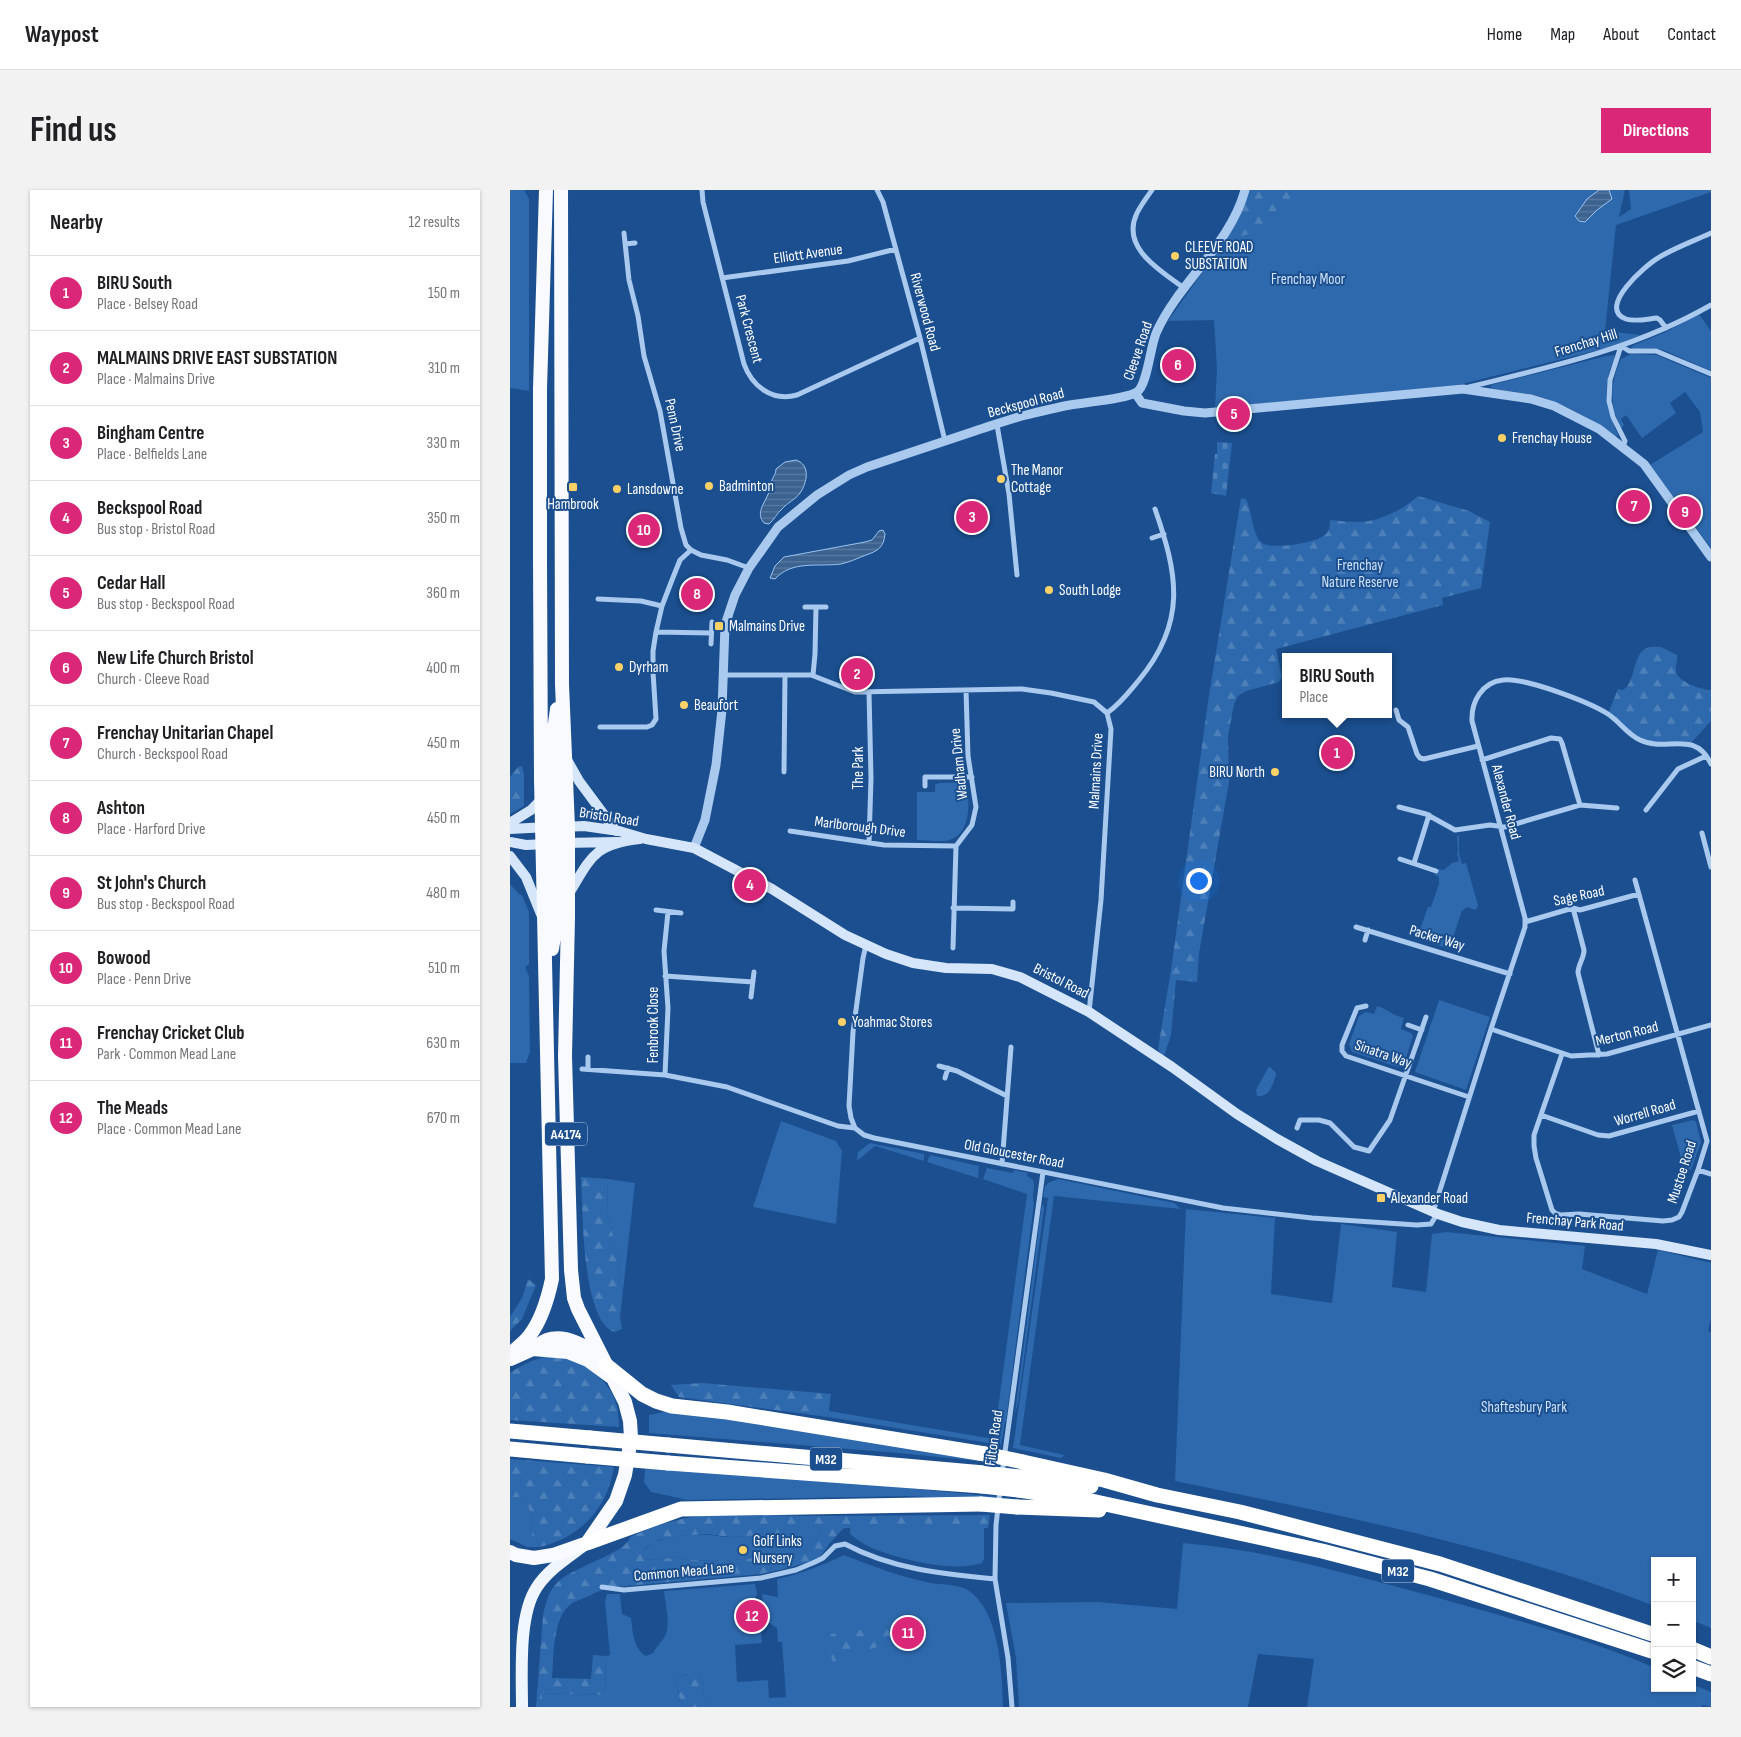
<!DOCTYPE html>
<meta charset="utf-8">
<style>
body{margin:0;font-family:"Sofia Sans Condensed",sans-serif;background:#f2f2f2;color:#202124}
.controls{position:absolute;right:15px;bottom:15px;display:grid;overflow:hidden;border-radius:0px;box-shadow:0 1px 4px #0004}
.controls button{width:45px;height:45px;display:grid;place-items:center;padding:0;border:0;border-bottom:1px solid #e0e0e0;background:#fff;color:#202124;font:25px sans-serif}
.you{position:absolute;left:688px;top:690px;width:18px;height:18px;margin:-12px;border:4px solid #fff;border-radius:50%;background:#1a73e8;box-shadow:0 0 0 8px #1a73e833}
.badge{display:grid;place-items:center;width:32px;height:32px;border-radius:50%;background:#db2777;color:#fff;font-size:16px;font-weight:700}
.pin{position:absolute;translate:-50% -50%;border:2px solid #fff;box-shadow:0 1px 5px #0006}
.popup{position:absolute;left:772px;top:463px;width:110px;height:65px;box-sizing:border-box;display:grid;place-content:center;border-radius:0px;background:#fff;filter:drop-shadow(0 1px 4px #0005);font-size:16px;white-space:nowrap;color:#757577}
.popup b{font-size:19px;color:#202124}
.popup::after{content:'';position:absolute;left:50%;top:100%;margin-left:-10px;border:10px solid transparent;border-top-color:#fff}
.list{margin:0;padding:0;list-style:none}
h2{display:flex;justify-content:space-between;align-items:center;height:65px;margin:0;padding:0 20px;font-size:21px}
h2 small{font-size:16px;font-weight:400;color:#757577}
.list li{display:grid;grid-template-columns:32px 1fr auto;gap:15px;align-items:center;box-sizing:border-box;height:75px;padding:0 20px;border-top:1px solid #e0e0e0}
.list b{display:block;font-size:19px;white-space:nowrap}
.list p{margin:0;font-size:16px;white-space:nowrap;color:#757577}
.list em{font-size:16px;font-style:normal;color:#757577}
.icon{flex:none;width:28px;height:28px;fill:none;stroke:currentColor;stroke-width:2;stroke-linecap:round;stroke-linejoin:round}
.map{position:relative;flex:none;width:1201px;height:1517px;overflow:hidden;border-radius:0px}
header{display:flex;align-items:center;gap:30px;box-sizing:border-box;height:70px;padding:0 25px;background:#fff;border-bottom:1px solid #e0e0e0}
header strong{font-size:24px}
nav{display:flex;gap:28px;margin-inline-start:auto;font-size:18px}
.intro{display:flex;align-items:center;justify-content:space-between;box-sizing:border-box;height:120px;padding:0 30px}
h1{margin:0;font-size:35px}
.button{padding:12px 22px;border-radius:0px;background:#db2777;color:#fff;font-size:18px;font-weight:700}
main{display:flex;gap:30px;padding:0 30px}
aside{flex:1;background:#fff;border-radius:0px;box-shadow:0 1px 4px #0004}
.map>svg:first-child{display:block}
.green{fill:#2e69ad}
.forest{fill:url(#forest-firs);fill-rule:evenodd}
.cemetery{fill:url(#cemetery-stones)}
.water{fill:url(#water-rules);stroke:#9cc4f0}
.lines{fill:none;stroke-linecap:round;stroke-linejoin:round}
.minor{stroke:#a9c9ee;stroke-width:5}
.tertiary{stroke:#a9c9ee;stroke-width:9}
.secondary{stroke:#d6e6fa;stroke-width:10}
.primary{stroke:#f0f6ff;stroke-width:12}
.trunk{stroke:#f8faff;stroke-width:14}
.motorway{stroke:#fff;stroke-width:15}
.motorway-bridge{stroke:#fff;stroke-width:15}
.poi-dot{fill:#ffd166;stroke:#1b4f8f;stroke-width:2}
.labels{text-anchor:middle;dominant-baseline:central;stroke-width:4;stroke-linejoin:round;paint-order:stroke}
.shield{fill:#1b4f8f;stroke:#bbcadd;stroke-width:1}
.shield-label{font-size:14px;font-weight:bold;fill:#fff}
.poi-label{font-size:15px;fill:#fff;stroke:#1b4f8f;text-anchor:start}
.street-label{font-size:15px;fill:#fff;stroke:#1b4f8f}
.park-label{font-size:15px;fill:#cfe3fa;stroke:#1b4f8f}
</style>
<header>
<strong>Waypost</strong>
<nav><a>Home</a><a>Map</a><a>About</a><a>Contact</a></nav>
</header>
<div class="intro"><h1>Find us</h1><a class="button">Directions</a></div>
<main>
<aside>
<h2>Nearby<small>12 results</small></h2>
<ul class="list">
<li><span class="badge">1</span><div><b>BIRU South</b><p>Place · Belsey Road</p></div><em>150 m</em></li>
<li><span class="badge">2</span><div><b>MALMAINS DRIVE EAST SUBSTATION</b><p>Place · Malmains Drive</p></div><em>310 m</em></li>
<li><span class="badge">3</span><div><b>Bingham Centre</b><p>Place · Belfields Lane</p></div><em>330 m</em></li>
<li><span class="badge">4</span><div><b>Beckspool Road</b><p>Bus stop · Bristol Road</p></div><em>350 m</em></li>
<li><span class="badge">5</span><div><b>Cedar Hall</b><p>Bus stop · Beckspool Road</p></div><em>360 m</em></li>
<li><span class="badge">6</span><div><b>New Life Church Bristol</b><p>Church · Cleeve Road</p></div><em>400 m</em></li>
<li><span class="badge">7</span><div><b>Frenchay Unitarian Chapel</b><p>Church · Beckspool Road</p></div><em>450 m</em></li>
<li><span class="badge">8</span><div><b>Ashton</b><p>Place · Harford Drive</p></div><em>450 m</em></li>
<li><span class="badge">9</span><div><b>St John's Church</b><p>Bus stop · Beckspool Road</p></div><em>480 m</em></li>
<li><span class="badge">10</span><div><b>Bowood</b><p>Place · Penn Drive</p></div><em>510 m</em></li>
<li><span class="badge">11</span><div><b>Frenchay Cricket Club</b><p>Park · Common Mead Lane</p></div><em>630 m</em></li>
<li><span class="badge">12</span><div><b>The Meads</b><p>Place · Common Mead Lane</p></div><em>670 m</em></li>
</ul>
</aside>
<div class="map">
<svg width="1201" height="1517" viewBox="0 0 1201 1517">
<defs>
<pattern id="forest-firs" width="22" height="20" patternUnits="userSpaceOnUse" patternTransform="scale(1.25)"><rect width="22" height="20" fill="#2e69ad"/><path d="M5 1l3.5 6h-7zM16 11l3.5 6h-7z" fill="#4d80b9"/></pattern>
<pattern id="cemetery-stones" width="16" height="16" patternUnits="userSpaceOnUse" patternTransform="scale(1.25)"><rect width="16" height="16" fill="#2e69ad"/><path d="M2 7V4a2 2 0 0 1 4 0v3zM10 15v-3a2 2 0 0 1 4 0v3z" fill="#4d80b9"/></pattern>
<pattern id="water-rules" width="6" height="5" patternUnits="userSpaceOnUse" patternTransform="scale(1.25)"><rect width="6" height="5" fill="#3c6290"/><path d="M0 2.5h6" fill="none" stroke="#597aa1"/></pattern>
</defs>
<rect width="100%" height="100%" fill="#1b4f8f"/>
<path class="green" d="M0 0H14L19 9V201L0 198Z
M740 0H1115L1109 27 1121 19 1119 0H1201V2L1106 35 1095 141 1131 145 1097 158 948 195 705 218 707 179 704 130 658 131 723 39Z
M1189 124 1201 141V181L1156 161 1143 158 1123 159 1122 156 1156 142Z
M1121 164 1147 165 1201 188V358L1140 275 1193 242 1190 222 1175 202 1160 213 1166 223 1132 248 1116 225 1111 229 1114 235 1111 239C1099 213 1100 194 1111 169Z
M1104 165 1105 169C1091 194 1097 221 1108 245L1106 247C1081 229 1053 212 1023 205 1010 202 995 201 981 198V195L1096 166Z
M457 592C459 609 462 641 442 649 433 653 418 650 407 650V602H425V595L429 593Z
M947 646H949V663L952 674 956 673 968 715 966 720 957 717 952 721 939 759 907 748 918 717H921L929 694V687L925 685 927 679 934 680 942 673 949 671 947 664 948 661Z
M0 694 9 704 12 705 19 722V774L15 777 19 786 20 862 16 873H0Z
M929 810 980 827 956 900 905 882Z
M867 816C877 819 882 825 894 828L891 839 901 843 903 846 894 874 888 877 842 862 839 854 849 826 856 822 864 824Z
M760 877 766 883V885C762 896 760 907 747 906L746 900 758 878Z
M1184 930 1186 932 1191 952 1181 980 1177 979 1171 968 1162 935Z
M271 931 326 951 332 961 326 1034 243 1017Z
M360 953 414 964V971L365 956 347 971 348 962Z
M420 965 469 976 468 988 417 972Z
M477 978 503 983 504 980 518 983 517 986 523 990C526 997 521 1005 524 1013L496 1231H495L491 1255 318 1227 319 1221 484 1249 517 1004 473 989Z
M98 989 125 993 113 1101 110 1093 109 1064 97 1026Z
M548 989 664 1013 671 1019 544 1006 510 1255 554 1265 551 1268 503 1258 538 1008 533 1007 535 997 538 993Z
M532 1013 534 1018 508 1213 505 1224Z
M676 1019 765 1028 761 1104 822 1113 831 1034 887 1042 882 1097 916 1102 922 1044 936 1042 1075 1056 1072 1079 1137 1104 1148 1060 1201 1073V1128L1198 1141 1201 1142V1438L1182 1430V1371H1145V1416C990 1356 827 1325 665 1291Z
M167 1219 469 1268V1271L388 1263 139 1243V1225Z
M135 1279 178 1280 377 1296 488 1307 483 1310 397 1306 178 1310 141 1302 134 1292Z
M9 1307C23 1315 21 1331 22 1346L26 1349 30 1357H17L0 1349V1308Z
M292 1337H310L312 1343 306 1351 297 1359 286 1364 212 1371 178 1370 171 1367 141 1370 132 1367V1362C145 1346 177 1344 197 1345 206 1345 214 1348 224 1347 246 1345 270 1342 292 1337Z
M340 1338H474V1369L472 1373C444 1383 387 1369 360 1357 353 1354 346 1349 340 1344Z
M673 1353C758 1360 842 1385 925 1407 998 1428 1074 1447 1145 1478V1498H1182V1494L1201 1502V1517L1193 1515 1192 1517H797L804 1469 748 1464 738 1517H509L506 1468 496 1413 588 1412 667 1419Z
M334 1365C362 1376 391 1387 421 1393 433 1395 447 1394 458 1400 490 1421 492 1483 493 1517H196L192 1490 189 1484H178L166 1488 171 1517H32L31 1503 95 1505 96 1466 100 1465 95 1411 97 1404H110L112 1424 121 1428C123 1442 123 1458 136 1466L143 1463C146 1457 151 1453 155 1446 161 1434 155 1414 154 1401L245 1394 247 1404 245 1409 223 1422 234 1439 250 1432 252 1453 225 1455 227 1492 258 1490 259 1508 276 1507 272 1452H268L267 1438 255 1430 252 1404 268 1407 267 1389C291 1384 311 1376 334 1365Z"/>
<path class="forest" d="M738 0H777L783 6C783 10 783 15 781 18 775 31 741 43 727 48L718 43Z
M908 306 959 321 980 332 971 398 932 408 933 415 766 459 772 487 769 492 736 501 728 506 724 514 718 546 719 592 689 763 687 792 666 790 661 845 654 866 651 865 648 859 661 780 698 512 731 308 736 309C742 321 742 345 752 353 762 360 808 353 816 344 820 340 820 335 820 330 830 331 841 332 852 332 872 330 894 319 908 306Z
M1151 457 1167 465C1168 471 1165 476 1166 481 1167 492 1192 500 1201 500V531L1180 554 1133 551 1098 524 1108 499 1113 500C1125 494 1123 465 1135 459 1139 456 1146 457 1151 457Z
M12 576 14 584V616L0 624V587L8 577Z
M71 987 98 989 97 1026 109 1064 110 1093 113 1101 110 1127 112 1139 105 1142C71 1132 73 1018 71 987Z
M18 1089 26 1095 12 1129 0 1141V1127L12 1108Z
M44 1165C73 1168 100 1189 107 1217 108 1224 109 1231 109 1237L0 1230V1183C14 1173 27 1168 44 1165Z
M192 1193 321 1204 318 1227 169 1207 161 1195Z
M0 1269 104 1277C102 1286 100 1296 96 1304 84 1332 59 1350 30 1357L26 1349 22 1346C21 1331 23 1315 9 1307L0 1308Z
M209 1324 296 1326 480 1325 478 1338H334L319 1354 311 1366 302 1371 274 1379 251 1384 116 1396C102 1396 92 1399 79 1406 73 1409 66 1410 61 1414 42 1428 44 1467 42 1488L81 1489 83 1465 96 1466 95 1505 32 1503V1517H26L33 1426C35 1415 38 1403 46 1394 60 1377 116 1364 120 1347 153 1332 173 1327 209 1324ZM292 1337H310L312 1342 306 1351 297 1359 286 1364 212 1371 178 1370 171 1367 141 1370 132 1367V1362L136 1357 149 1350 168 1346 196 1344 221 1347 266 1344Z
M378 1436 390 1438 387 1445 377 1453 323 1474C321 1464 317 1454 321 1444Z
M179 1484H189L192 1490 196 1517H171L166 1488Z"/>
<path class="cemetery" d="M707 252 722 253 716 306 701 303 705 264H707Z"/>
<path class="water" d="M1089 0H1099L1102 9 1087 20 1075 32 1069 31 1065 26 1077 9Z
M286 270C301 275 297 293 290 303 286 309 277 313 272 319 267 323 264 330 259 334L254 333C245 323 255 313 259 302 260 299 260 294 262 290 264 285 266 284 266 279L275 272Z
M373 340 375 344C374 357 368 361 356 365 348 368 340 372 331 374 308 377 282 370 265 389L260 388 265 376 274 367 355 352 362 350 369 341Z"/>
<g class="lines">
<path class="minor" d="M192 0 193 12 234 174C242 196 262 212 287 205L410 148
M367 0 373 12 410 148 435 251
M642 0C637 7 631 15 627 23 610 58 651 81 674 98
M114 43 119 90 128 126 134 166 150 221 171 338 176 355 181 360 191 365 217 370 239 378
M115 54 125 53
M212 88 338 71 386 59
M1156 138 1150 130 1147 128C1137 129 1125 132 1116 129 1086 118 1136 75 1148 68 1164 58 1184 51 1201 43
M1111 156 1100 190 1099 211 1103 227 1115 251 1113 257
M1111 156 1119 161H1146L1201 184
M959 197C1044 176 1124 159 1201 115
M487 235 499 304 507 385
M642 348 654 344
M88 409 131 411 152 416
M295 417H316
M146 442 201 443
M201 454 202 432
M213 485H301L345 502 512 499 541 503 584 512 597 523 601 539 591 710 579 822
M303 485 305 464 306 417
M886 520 889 530 898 537 907 564 910 568 914 569 968 556
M597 523C610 514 619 502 629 490 677 432 668 385 645 319
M90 537H137L142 535 146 529 143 482V461L146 442 152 416 162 390 170 370 181 360
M972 570 1041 548 1050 549 1052 553 1070 615
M274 582 275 485
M415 596V587H462
M889 617 916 624 945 640 980 635 995 637 1070 615 1107 618
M1136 620 1168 579 1196 566
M280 641 374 655 446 656
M1192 643 1201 677
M359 653 361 588 359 502
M890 669 926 681
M904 673 919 625
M443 718 503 719V712
M1063 718 1074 760C1074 769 1068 774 1068 783L1089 865
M146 720 171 723
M1015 732 1063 718 1070 720 1129 704
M846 737 1000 784
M855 750 858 740
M443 758 446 656 462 635 466 617 458 566 456 500
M155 786 243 792
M241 807 244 782
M856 816 847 818 832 855V861L836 866 959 907
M898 835 912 840
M981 839 1061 866 1097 864 1201 835
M1052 864 1024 945V956L1026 968 1042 1020 1045 1023 1051 1025 1069 1024 1153 1031 1162 1030 1169 1027 1172 1022 1188 980 1197 951 1125 690
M429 876 447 881 497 906
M72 879 155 885 217 897 328 936 345 938 354 945 364 948 713 1018 802 1028 907 1035 921 1034 927 1024
M78 879V867
M155 885 158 818 154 761 158 722
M435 888 438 878
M1031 925 1088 945 1099 946 1189 921
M345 938 341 928 339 916 343 842 353 768 356 755
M787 938 790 930H809L820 933 844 957 859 961 880 930 916 827
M492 974 501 857
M1188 980 1201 984
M923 1022 981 839 1015 737V728L962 531C961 512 972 492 993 490 1014 487 1079 512 1098 524 1110 532 1117 544 1130 550 1156 563 1185 539 1201 574
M492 1284 533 982
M490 1300 486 1335 485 1389 498 1468 502 1517
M92 1397 114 1400 251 1388 286 1380 305 1372 313 1368 325 1356 335 1354C381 1379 433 1384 485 1389"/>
<path class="tertiary" d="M625 203 632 213 674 221 695 223 953 199 1021 209 1044 216 1089 239 1134 274 1201 367
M184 658 195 630 206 575 212 520 215 435 225 405 239 378 268 337 307 305 339 285 357 277C393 265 429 253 465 241 481 236 497 230 512 226 528 222 544 218 560 215 575 212 617 209 627 202 638 194 640 155 647 141 670 91 720 55 735 0"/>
<path class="secondary" d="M56 568 69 591 106 641
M0 633 21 620 32 609
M53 637 74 636 109 641 136 649 184 658 262 699 335 745 376 764 403 773 436 778 482 779 510 787 579 822 662 877 727 924 767 949 807 971 928 1024 952 1032 989 1040 1146 1054 1201 1065
M0 639 38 637
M0 652 16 655 37 654
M52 653 108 652
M0 666 16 687 31 724
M58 705C81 668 83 654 130 649"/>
<path class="primary" d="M12 1517C12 1483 8 1425 27 1397 38 1380 57 1368 73 1356"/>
<path class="trunk" d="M33 654 45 637 44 540 47 519
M42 759 46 734V654L58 637
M23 1159C28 1156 33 1151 37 1150 55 1144 77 1156 90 1168
M0 1165C6 1158 15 1152 20 1145 32 1129 38 1108 42 1089L31 589 30 370V199L36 0
M1 1169 23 1159 58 1162 78 1170 100 1186
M0 1362 6 1365 24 1368 43 1365 77 1353 106 1311 115 1285 121 1248 120 1231 115 1212 68 1119 64 1108 61 1080 55 866 58 727V637L52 494 51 0"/>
<path class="motorway" d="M96 1175 132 1204 146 1211 162 1216 217 1222 475 1264
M0 1241 80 1248
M158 1255 474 1283
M0 1259 77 1266
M513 1272 594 1290 647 1305 730 1322 930 1374 1145 1445
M158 1273 472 1296
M511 1287 581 1296
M509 1300 586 1312 812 1361 920 1389 1145 1462
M507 1317 589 1320
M77 1353 171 1319 471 1314
M1182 1459 1201 1467
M1182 1477 1201 1484"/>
<path class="motorway-bridge" d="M80 1248 158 1255
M475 1264 513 1272
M77 1266 158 1273
M474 1283 511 1287
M472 1296 509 1300
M471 1314 507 1317"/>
</g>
<g class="poi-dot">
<circle cx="665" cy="66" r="5"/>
<circle cx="992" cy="248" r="5"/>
<circle cx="491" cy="289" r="5"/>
<circle cx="199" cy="296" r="5"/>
<rect x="58" y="292" width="10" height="10" rx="2.5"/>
<circle cx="107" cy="299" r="5"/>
<circle cx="539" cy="400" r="5"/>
<rect x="204" y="431" width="10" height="10" rx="2.5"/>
<circle cx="109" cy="477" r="5"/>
<circle cx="174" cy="515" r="5"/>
<circle cx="765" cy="582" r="5"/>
<circle cx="332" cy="832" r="5"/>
<rect x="866" y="1003" width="10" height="10" rx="2.5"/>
<circle cx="233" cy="1360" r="5"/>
</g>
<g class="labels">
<g class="shield">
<rect x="35" y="932.5" width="42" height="23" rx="4"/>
<rect x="300" y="1257.5" width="32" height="23" rx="4"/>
<rect x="872" y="1369.5" width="32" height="23" rx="4"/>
</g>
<g class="shield-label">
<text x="56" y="944">A4174</text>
<text x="316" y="1269">M32</text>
<text x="888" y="1381">M32</text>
</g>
<g class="poi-label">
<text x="675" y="57">CLEEVE ROAD<tspan x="675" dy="17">SUBSTATION</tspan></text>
<text x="1002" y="248">Frenchay House</text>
<text x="501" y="280">The Manor<tspan x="501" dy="17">Cottage</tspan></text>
<text x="209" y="296">Badminton</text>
<text x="117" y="299">Lansdowne</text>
<text x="63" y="314" text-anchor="middle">Hambrook</text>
<text x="549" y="400">South Lodge</text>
<text x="219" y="436">Malmains Drive</text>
<text x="119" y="477">Dyrham</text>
<text x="184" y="515">Beaufort</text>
<text x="755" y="582" text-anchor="end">BIRU North</text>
<text x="342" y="832">Yoahmac Stores</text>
<text x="881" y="1008">Alexander Road</text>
<text x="243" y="1351">Golf Links<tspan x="243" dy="17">Nursery</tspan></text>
</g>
<g class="street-label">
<text transform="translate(298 64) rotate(-8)">Elliott Avenue</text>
<text transform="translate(415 122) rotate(75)">Riverwood Road</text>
<text transform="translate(239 139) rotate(75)">Park Crescent</text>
<text transform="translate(1076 153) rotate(-17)">Frenchay Hill</text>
<text transform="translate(628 161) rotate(-71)">Cleeve Road</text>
<text transform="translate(516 213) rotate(-15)">Beckspool Road</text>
<text transform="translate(165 235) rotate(78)">Penn Drive</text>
<text transform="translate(449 574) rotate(-96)">Wadham Drive</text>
<text transform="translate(348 578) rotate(-90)">The Park</text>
<text transform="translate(586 581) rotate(-87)">Malmains Drive</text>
<text transform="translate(996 612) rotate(75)">Alexander Road</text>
<text transform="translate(99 627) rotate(9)">Bristol Road</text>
<text transform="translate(350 637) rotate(7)">Marlborough Drive</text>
<text transform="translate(1069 706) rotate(-12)">Sage Road</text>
<text transform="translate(927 748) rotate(17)">Packer Way</text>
<text transform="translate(551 791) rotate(27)">Bristol Road</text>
<text transform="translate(143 835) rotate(-90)">Fenbrook Close</text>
<text transform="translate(1117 844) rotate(-14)">Merton Road</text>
<text transform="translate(873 864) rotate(19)">Sinatra Way</text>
<text transform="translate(1135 923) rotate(-16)">Worrell Road</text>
<text transform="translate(504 964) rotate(11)">Old Gloucester Road</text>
<text transform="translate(1172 982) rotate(-72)">Mustoe Road</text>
<text transform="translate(1065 1032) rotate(5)">Frenchay Park Road</text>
<text transform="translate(484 1248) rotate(-82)">Filton Road</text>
<text transform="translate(174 1382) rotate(-5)">Common Mead Lane</text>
</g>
<g class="park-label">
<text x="798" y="89">Frenchay Moor</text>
<text x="850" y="375">Frenchay<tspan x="850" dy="17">Nature Reserve</tspan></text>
<text x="1014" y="1217">Shaftesbury Park</text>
</g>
</g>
</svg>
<div class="controls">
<button>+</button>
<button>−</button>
<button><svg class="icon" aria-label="layers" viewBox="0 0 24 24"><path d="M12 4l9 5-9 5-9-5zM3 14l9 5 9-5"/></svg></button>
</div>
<div class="you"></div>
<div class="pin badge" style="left:827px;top:563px">1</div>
<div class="popup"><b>BIRU South</b>Place</div>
<div class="pin badge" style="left:347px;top:484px">2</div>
<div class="pin badge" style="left:462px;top:327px">3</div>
<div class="pin badge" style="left:240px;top:695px">4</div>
<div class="pin badge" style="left:724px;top:224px">5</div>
<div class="pin badge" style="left:668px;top:175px">6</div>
<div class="pin badge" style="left:1124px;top:316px">7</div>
<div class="pin badge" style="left:187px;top:404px">8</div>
<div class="pin badge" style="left:1175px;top:322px">9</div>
<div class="pin badge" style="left:134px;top:340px">10</div>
<div class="pin badge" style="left:398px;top:1443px">11</div>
<div class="pin badge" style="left:242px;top:1426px">12</div>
</div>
</main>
